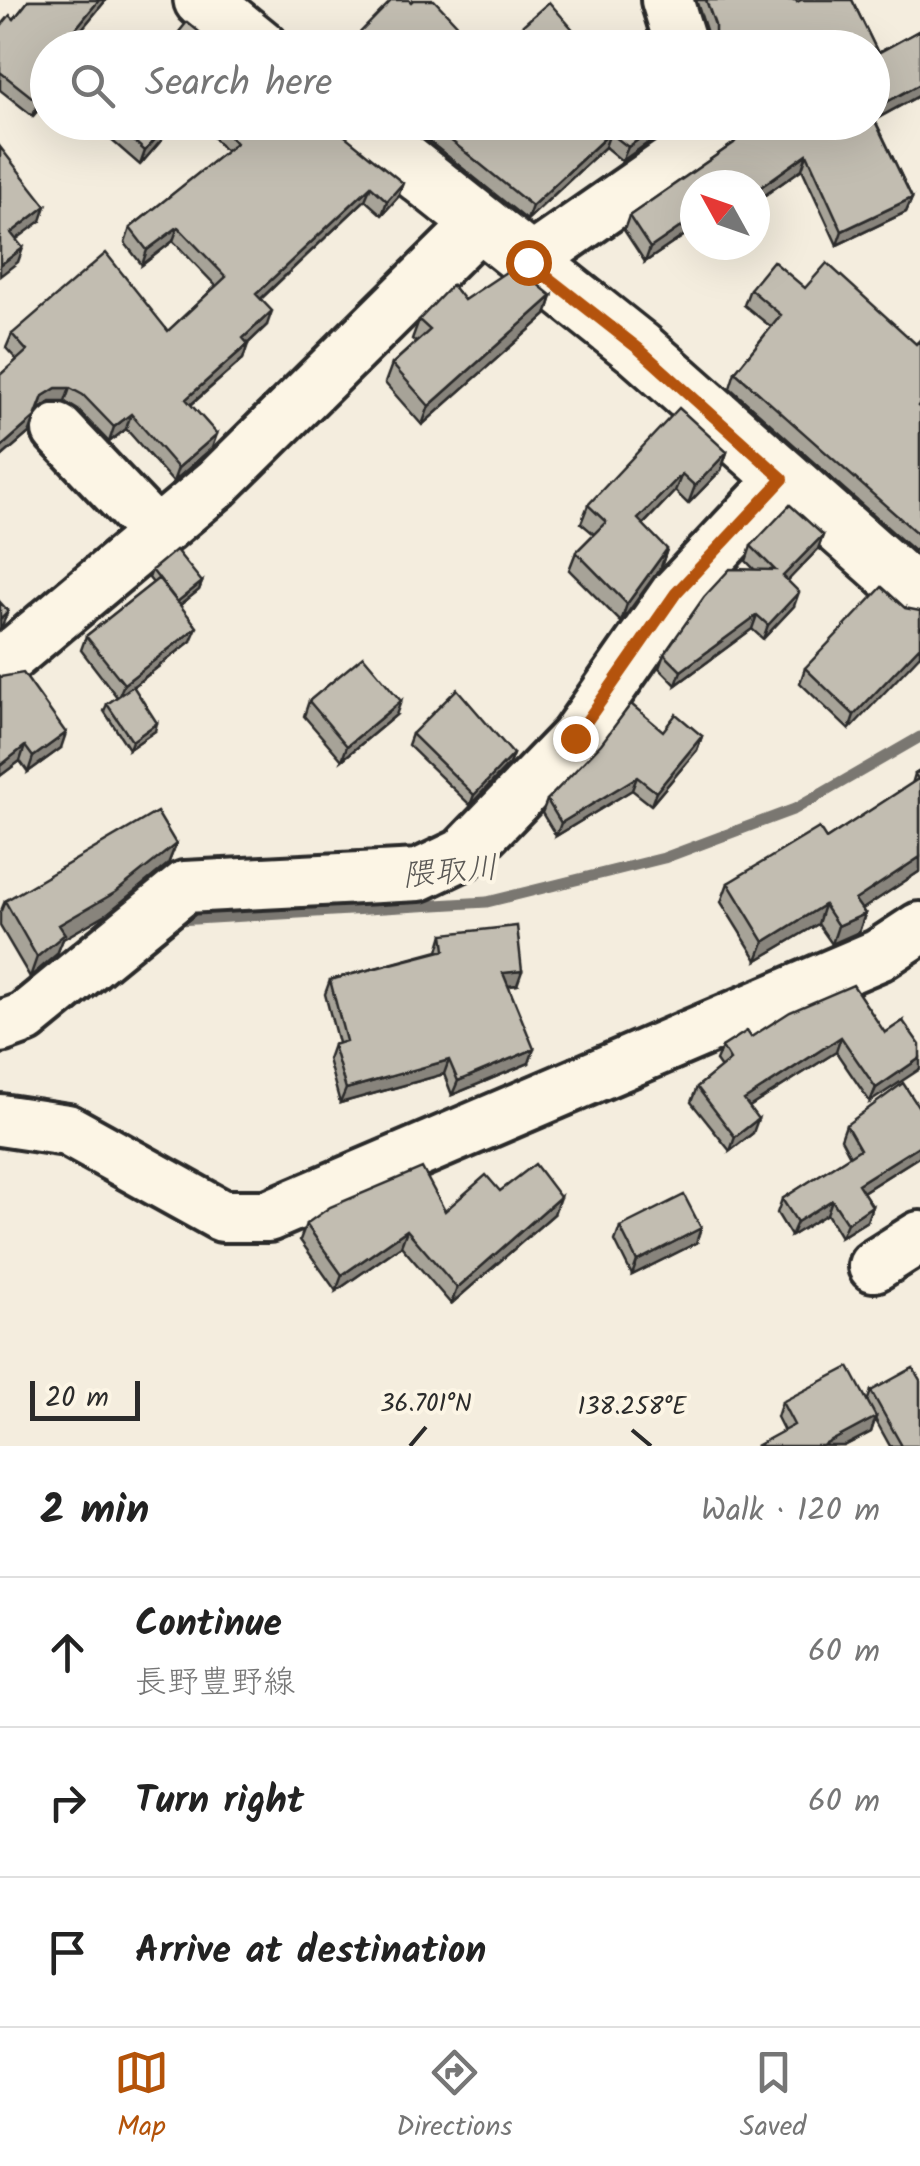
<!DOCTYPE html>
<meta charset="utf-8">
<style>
body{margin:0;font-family:Kalam,"Klee One",sans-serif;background:#f2f2f2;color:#222}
.compass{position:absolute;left:680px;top:170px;width:90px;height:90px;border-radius:50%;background:#fff;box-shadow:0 10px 40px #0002;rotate:310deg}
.scale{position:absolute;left:30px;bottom:25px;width:110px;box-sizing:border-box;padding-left:10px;border:5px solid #2b2b2b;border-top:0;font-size:28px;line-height:35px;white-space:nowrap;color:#2b2b2b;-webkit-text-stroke:8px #fcf5e5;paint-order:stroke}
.stop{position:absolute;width:30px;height:30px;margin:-22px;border:8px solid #b45309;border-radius:50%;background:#fff}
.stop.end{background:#b45309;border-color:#fff;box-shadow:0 2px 10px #0008}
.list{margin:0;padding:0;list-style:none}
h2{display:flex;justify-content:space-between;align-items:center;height:130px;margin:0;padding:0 40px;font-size:42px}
h2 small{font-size:32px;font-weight:400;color:#767676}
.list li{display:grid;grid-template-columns:65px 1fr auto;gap:30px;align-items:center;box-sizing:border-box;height:150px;padding:0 40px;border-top:2px solid #e0e0e0}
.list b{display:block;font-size:38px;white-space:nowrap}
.list p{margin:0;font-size:32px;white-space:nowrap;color:#767676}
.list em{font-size:32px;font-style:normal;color:#767676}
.icon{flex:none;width:55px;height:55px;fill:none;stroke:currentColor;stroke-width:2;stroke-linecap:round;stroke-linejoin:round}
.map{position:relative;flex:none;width:920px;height:1446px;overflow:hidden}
.search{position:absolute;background:#fff;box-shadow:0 10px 40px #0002;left:30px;right:30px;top:30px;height:110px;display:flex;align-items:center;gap:25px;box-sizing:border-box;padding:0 35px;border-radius:55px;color:#767676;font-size:38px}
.sheet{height:580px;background:#fff}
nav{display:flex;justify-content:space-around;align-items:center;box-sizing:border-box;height:140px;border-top:2px solid #e0e0e0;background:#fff;font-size:28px;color:#767676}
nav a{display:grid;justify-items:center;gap:5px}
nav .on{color:#b45309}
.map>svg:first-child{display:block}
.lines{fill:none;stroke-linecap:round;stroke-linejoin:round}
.stream{stroke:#7a7771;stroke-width:11}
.minor-casing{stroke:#2b2b2b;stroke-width:58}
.major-casing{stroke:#2b2b2b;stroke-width:62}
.minor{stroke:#fcf5e5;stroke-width:50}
.major{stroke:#fcf5e5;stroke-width:55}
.wall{fill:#a7a398;stroke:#2b2b2b;stroke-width:2.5}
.shaded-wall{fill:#88847c;stroke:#2b2b2b;stroke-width:2.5}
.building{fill:#c2bdb1;stroke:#2b2b2b;stroke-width:2.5}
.route{stroke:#b45309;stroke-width:12}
.ticks{fill:none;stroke:#2b2b2b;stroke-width:4}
.labels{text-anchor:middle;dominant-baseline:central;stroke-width:8;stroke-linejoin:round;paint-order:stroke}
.water-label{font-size:32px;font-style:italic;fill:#595754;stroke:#fcf5e5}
.ticks-label{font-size:25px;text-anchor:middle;fill:#2b2b2b;stroke:#fcf5e5;stroke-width:8;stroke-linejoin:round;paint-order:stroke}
</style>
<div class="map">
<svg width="920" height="1446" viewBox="0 0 920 1446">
<rect width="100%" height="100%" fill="#f4edde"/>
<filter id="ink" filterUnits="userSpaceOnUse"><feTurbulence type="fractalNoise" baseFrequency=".01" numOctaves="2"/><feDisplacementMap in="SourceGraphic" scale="20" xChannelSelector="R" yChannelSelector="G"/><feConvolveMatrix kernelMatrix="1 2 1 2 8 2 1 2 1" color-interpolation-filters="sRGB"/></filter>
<g filter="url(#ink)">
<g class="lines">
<path class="stream" d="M178 920 487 902 664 858 795 809 920 737
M73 1009 105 983"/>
<g class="minor-casing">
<path id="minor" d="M667 0 682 48
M528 262 712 134 708 122
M58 430 157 534
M0 665 217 483 479 224
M0 1027 25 1018 185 887 419 875 463 854 575 738 676 593 783 479
M0 1120 67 1130 222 1216H268L879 955 920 928
M874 1266 920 1237"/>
</g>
<g class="major-casing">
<path id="major" d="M202 0 261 48
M354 122 639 349 920 598"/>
</g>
<use href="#minor" class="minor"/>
<use href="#major" class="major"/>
</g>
<path class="wall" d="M29 0H106L66 48H48V98L33 116 0 90V27L14 19Z
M696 0H796L797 2 801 0H852L878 53 920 30V95L875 120 912 198 906 212 837 245 802 169 755 202V185H695V228L645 262 624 230 629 216 734 143 739 135V126L738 122H872V48H710L709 39Z
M104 122H177L140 165 101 131Z
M200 122H266L269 125 340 132 398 197 382 215 365 200 261 299 267 325 247 344 243 359 191 405 212 448 173 482 126 429 109 442 78 410 65 402H50L38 410 30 432 0 458V375L17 360 6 348 12 334 168 331 216 286 173 241 142 265 125 243 130 228 226 152Z
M405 122H678L622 161 605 147 527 220Z
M805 288 916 344 920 340V546L914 551 730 388 735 372 771 327 744 305 750 289Z
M552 296 546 315 422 425 385 383 392 364 416 342 412 339 419 320 464 300Z
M727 452 721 470 688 504 675 491 643 525 667 549 661 567 621 622 569 570 576 552 594 534 581 523 588 505Z
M823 535 818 549 787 581 794 606 763 639 752 629 676 685 659 668 664 654 755 570 746 561 751 546Z
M152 570 202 582 199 590 180 605 191 641 133 687 155 731 129 749 104 711 107 704 117 697 81 650 86 636 153 583 149 578Z
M905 608 849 730 800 683 805 668Z
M0 677 61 748 28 772 20 761 0 776Z
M309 701 396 715 342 760 304 716Z
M663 731 702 736 697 750 651 805 632 790 556 836 542 813 547 800Z
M412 734 513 754 509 764 470 805 408 745Z
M920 771V871L862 909 865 914 859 932 832 944 818 924 757 960 721 902 728 883 826 839 912 784 915 774Z
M176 844 168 864 108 913 63 939 57 954 30 977 0 926V913L5 901Z
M443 934 517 985 509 986 529 1063 452 1095 444 1074 340 1103 328 1059 333 1045 338 1043 325 994 330 980 438 951Z
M903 1021 870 1102 836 1052 749 1107 753 1133 730 1151 691 1102 697 1087 721 1068 716 1061 722 1047 751 1037 885 1033Z
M846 1125 920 1156 863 1192 872 1206 867 1221 841 1237 827 1214 791 1236 777 1213 782 1199 850 1156 841 1139Z
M500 1191 554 1214 451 1304 401 1246 336 1291 300 1240 306 1224 445 1211Z
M620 1227 696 1243 632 1275 615 1241Z
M871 1391 920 1446H890L875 1419 871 1432 844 1446H756L784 1431 777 1417 782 1402H867Z"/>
<path class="shaded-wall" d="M99 0H106L66 48H60Z
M920 84V95L872 121V110Z
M48 90V98L33 116 38 102Z
M170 122H177L140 165 145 151Z
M663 122H678L622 161 628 147Z
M610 133 605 147 527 220 532 206Z
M807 154 802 169 755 202V191Z
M403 183 398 197 382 215 387 201Z
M371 186 365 200 251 308 256 294Z
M912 198 906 212 837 245 842 231Z
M46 206 41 221 6 247 11 233Z
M695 217V228L645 262 650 248Z
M178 227 173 241 142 265 147 250Z
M23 248 18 262 0 276V265Z
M552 296 546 315 422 425 429 406Z
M272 311 267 325 238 353 243 338Z
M248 344 243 359 181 413 186 399Z
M56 388H70L65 402H50L38 410 43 396Z
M131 414 126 429 109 442 114 427Z
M35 417 30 432 0 458V448Z
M217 434 212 448 173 482 178 468Z
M727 452 721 470 688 504 695 486Z
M682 474 675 491 631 537 638 519Z
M823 535 818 549 778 591 783 576Z
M667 549 661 567 621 622 627 604Z
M202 582 199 590 174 610 177 602Z
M799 592 794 606 763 639 768 625Z
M8 611 2 626 0 628V619Z
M757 615 752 629 676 685 681 671Z
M197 627 191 641 118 698 124 684Z
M920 646V655L849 730 854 715Z
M401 701 396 715 342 760 347 746Z
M157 723 155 731 129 749 132 741Z
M66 733 61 748 28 772 33 757Z
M702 736 697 750 651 805 656 792Z
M25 746 20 761 0 776V766Z
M513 754 509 764 470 805 474 795Z
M637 777 632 790 556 836 561 823Z
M176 844 168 864 108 913 63 939 57 954 30 977 37 957 59 925Z
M920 857V871L849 918 855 900Z
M824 905 818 924 757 960 764 942Z
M865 914 859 932 832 944 838 926Z
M522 971 517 985 498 987 503 973Z
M841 1037 836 1052 738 1114 744 1100Z
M534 1049 529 1063 452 1095 458 1081Z
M920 1058V1069L870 1102 876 1088Z
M449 1060 444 1074 340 1103 346 1089Z
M758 1119 753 1133 730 1151 735 1137Z
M920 1145V1156L853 1198 858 1184Z
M560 1197 554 1214 451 1304 457 1288Z
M832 1200 827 1214 791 1236 797 1222Z
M872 1206 867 1221 841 1237 847 1223Z
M701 1228 696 1243 632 1275 637 1261Z
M407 1230 401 1246 336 1291 342 1275Z
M876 1417 871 1432 844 1446H822Z"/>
<path class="building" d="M29 0H99L60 48H48V90L38 102 0 72V27L10 15 14 19Z
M392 0H409L411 2 413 0H434L479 48H345Z
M706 0H796L797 2 801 0H852L878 53 920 30V84L872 110V48H711L715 39V25Z
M549 2 589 48H497Z
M187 22 219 48H166Z
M872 115 912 198 842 231 807 154 755 191V185H695V217L650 248 629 216 734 143 745 128V122H872Z
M113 122H170L145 151Z
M217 122H266L269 125 272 122H333L340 132 403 183 387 201 371 186 256 294 272 311 243 338 248 344 186 399 217 434 178 468 131 414 114 427 83 395 70 388H56L43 396 35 417 0 448V375L27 351 12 334 106 253 168 331 226 277 178 227 147 250 130 228 236 143Z
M428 122H663L628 147 610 133 532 206Z
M0 147 46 206 11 233 23 248 0 265Z
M773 261 805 288 827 263 916 344 920 340V403L918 406 920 408V536L735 372 781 315 750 289Z
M515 266 552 296 429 406 392 364 430 330 419 320 452 285 464 300Z
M679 408 727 452 695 486 682 474 638 519 667 549 627 604 576 552 606 522 588 505Z
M790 505 823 535 783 576 799 592 768 625 757 615 681 671 664 654 704 597 730 569 775 570 751 546Z
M176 550 202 582 177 602 152 570Z
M159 578 197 627 124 684 86 636Z
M882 587 905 608 920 611V646L854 715 805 668Z
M0 602 8 611 0 619Z
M363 656 401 701 347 746 309 701Z
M23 673 66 733 33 757 25 746 0 766V677Z
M133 686 157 723 132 741 107 704Z
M457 689 513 754 474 795 412 734Z
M631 704 663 731 676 714 702 736 656 792 637 777 561 823 547 800 601 744Z
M920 771V857L855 900 865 914 838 926 824 905 764 942 728 883 819 828 826 839 918 779 915 774Z
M157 812 176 844 116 892 59 925 65 934 37 957 5 901Z
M517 926 522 971 503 973 534 1049 458 1081 449 1060 346 1089 333 1045 346 1041 330 980 445 950 443 934Z
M853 985 885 1033 903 1021 920 1045V1058L876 1088 841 1037 744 1100 758 1119 735 1137 697 1087 730 1060 722 1047 747 1031 751 1037 790 1012Z
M903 1083 920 1109V1145L858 1184 872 1206 847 1223 832 1200 797 1222 782 1199 860 1149 846 1125Z
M535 1164 560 1197 457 1288 407 1230 342 1275 306 1224 330 1207 422 1168 445 1211 486 1175 500 1191Z
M684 1195 701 1228 637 1261 620 1227Z
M849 1367 876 1417 822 1446H756L794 1425 782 1402Z
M913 1368 920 1380V1446H902L871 1391Z"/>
</g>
<g class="lines" filter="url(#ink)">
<path class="route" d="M528 262 639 349 783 479 676 593 575 738"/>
</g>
<path class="ticks" d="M632 1430 651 1446M410 1446 426 1427"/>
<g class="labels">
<g class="water-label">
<text transform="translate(450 873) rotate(-5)">隈取川</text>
</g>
</g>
<g class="ticks-label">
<text x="426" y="1411">36.701°N</text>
<text x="632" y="1414">138.258°E</text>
</g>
</svg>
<svg class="compass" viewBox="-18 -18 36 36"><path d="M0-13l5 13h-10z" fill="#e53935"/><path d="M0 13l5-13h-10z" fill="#767676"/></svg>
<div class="scale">20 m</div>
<div class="stop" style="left:528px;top:262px"></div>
<div class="stop end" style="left:575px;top:738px"></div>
<div class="search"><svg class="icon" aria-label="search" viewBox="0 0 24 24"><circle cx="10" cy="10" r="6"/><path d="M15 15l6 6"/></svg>Search here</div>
</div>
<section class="sheet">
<h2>2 min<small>Walk · 120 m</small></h2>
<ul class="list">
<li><svg class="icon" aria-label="ahead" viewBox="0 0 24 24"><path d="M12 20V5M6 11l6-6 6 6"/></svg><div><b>Continue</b><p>長野豊野線</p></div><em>60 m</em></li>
<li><svg class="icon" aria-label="right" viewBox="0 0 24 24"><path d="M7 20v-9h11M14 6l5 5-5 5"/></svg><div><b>Turn right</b></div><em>60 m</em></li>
<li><svg class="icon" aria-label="arrive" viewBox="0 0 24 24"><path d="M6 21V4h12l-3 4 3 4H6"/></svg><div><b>Arrive at destination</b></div></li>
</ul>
</section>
<nav>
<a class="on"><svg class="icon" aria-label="map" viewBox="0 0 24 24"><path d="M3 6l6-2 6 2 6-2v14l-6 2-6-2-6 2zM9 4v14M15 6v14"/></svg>Map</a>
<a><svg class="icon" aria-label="directions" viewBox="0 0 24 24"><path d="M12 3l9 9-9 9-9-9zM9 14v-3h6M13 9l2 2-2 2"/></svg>Directions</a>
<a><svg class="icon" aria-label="saved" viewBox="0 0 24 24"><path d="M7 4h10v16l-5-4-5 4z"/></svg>Saved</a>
</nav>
